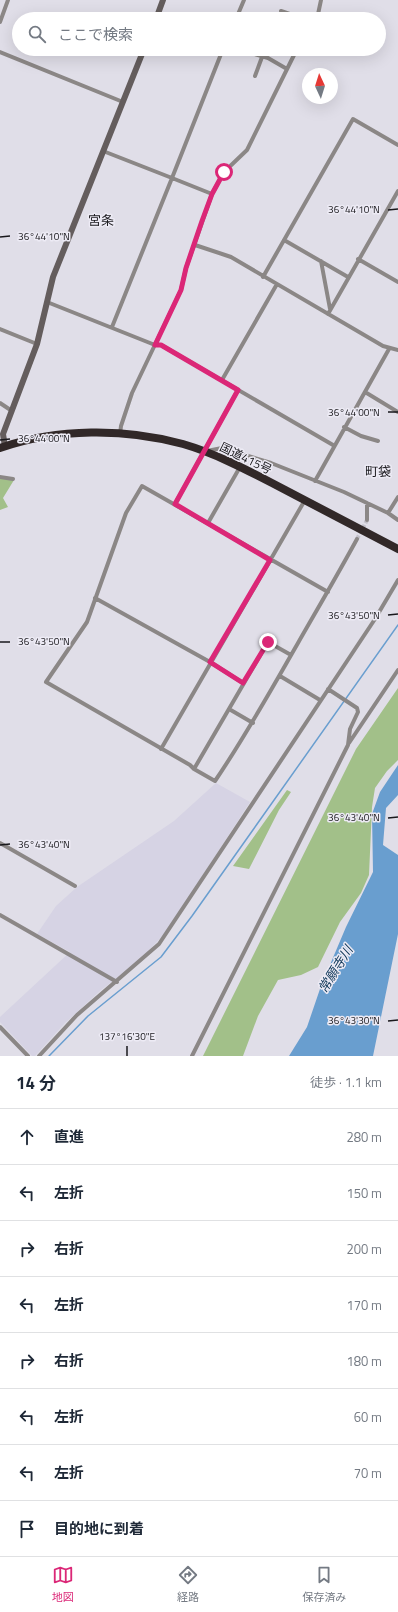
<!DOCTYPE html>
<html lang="ja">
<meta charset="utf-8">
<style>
body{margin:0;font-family:"Titillium Web","Noto Sans JP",sans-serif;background:#f2f2f3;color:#1f2937}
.compass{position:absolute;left:302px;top:68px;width:36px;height:36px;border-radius:50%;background:#fff;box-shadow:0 4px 16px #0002;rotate:356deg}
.stop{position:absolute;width:12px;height:12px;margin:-9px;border:3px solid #db2777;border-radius:50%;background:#fff}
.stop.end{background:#db2777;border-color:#fff;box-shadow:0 1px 4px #0008}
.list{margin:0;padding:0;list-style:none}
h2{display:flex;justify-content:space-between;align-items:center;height:52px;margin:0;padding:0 16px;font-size:17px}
h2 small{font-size:13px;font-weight:400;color:#747a83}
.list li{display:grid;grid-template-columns:26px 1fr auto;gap:12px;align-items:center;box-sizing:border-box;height:56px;padding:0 16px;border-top:1px solid #e0e1e3}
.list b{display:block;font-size:15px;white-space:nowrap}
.list em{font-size:13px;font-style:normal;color:#747a83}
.icon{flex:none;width:22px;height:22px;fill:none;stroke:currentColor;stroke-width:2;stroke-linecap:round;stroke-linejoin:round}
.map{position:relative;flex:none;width:398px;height:1056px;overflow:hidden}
.search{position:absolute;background:#fff;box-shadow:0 4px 16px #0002;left:12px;right:12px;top:12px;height:44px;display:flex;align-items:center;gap:10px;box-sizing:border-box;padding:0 14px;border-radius:22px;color:#747a83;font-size:15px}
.sheet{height:500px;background:#fff}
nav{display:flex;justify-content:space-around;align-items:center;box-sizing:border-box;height:56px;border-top:1px solid #e0e1e3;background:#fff;font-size:11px;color:#747a83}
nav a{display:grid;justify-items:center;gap:2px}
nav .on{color:#db2777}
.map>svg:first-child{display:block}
.built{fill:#d6d3e4}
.green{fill:#a2c089}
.water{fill:#699ecf}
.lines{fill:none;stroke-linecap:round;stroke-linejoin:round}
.stream{stroke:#699ecf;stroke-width:1.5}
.street-tunnel{stroke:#c2c0c9;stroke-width:4;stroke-dasharray:4 2;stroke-linecap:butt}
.street{stroke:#8b8786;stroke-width:4}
.secondary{stroke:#645d5d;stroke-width:6}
.highway{stroke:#312828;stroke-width:8}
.route{stroke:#db2777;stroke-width:5}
.ticks{fill:none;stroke:#19181c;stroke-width:1.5}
.labels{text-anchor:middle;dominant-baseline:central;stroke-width:3;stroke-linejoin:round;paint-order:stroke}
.street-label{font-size:12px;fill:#19181c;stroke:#edebf5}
.neighbourhood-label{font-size:13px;fill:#19181c;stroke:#edebf5}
.water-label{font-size:13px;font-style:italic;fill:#103859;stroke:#edebf5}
.ticks-label{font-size:10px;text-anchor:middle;fill:#19181c;stroke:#edebf5;stroke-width:3;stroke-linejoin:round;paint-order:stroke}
</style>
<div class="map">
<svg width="398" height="1056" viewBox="0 0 398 1056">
<rect width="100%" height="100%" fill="#e0dee8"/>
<path class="built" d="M216 783 250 802 166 932 138 962 101 990 65 1023 35 1056H32L0 1022V1017L70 952 37 934 56 906 77 887 174 821Z"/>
<path class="green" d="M0 478 14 480 3 498 8 507 0 510Z
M398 688V760L387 771 375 788 372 807 369 875 361 893 340 922 318 967 301 975 278 980 258 1016 243 1056H203L356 749Z
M287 790 291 792 279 810 249 869 233 866Z"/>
<path class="water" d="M398 765V795L386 808 383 845 398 855V934L373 1056H289L307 1027 321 986 346 927 373 872 372 814 380 792Z"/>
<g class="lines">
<path class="stream" d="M49 1056 88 1016 161 957 192 916 398 625"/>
<path class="street-tunnel" d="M357 539 367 520"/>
<path class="street" d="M281 11 304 19
M157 16 164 19
M275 17 282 19
M236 19 244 0
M317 19 321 0
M0 22 8 0
M237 49 268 58 287 69
M0 52 123 102
M255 76 262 57
M103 151 172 178 112 327
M212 194 172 178 223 49
M284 240 348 277
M195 245 231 257 383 346 398 350
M358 259 398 282
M321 261 330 309
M263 277 353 119 398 145
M47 302 155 345H161L333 445
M328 314 398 191
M0 329 37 344
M222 380 277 284
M365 392 398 412
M0 403 12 411
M344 427 361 436 378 441
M120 434 121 426 132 393 181 290 186 268 212 194 224 172 247 150 297 49
M207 451 222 448 271 463 344 492 388 513 398 520
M0 477 13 479
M315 481 389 349
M367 503V520
M175 504 238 390
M388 513 398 497
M208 523 240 467
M328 592 142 486 126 513 87 622 46 682 190 765 194 769 215 781C245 737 271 690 298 643 318 608 338 574 357 539
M95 598 210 662 243 683
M280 676 320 700
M229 709 253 723
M349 743 398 670
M161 749 305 500
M194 769 268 642 291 655
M0 843 75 886
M0 915 117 982
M0 1027 28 1056
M39 1056 77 1015 159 944 375 619 398 580
M192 1056 348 745 350 729 358 712 357 708 328 689"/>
<path class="secondary" d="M156 19 163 0
M5 447 3 434 37 344 53 277 144 49"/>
<path class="highway" d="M0 448C57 428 125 428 183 444 214 453 243 468 272 483 314 505 356 527 398 549"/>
</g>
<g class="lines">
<path class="route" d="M224 172 212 194 202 221 186 268 181 290 155 345H161L238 390 175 504 270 560 210 662 243 683 268 642"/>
</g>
<path class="ticks" d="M388 210 398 209M0 237 10 236M388 412H398M0 440 10 439M388 615 398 614M0 642H10M388 818 398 817M0 845 10 844M388 1021 398 1020M127 1046V1056"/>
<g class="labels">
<g class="street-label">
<text transform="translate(246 458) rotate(26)">国道415号</text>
</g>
<g class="neighbourhood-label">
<text x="101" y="220">宮条</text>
<text x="378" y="471">町袋</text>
</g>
<g class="water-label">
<text transform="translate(335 969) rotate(-58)">常願寺川</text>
</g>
</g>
<g class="ticks-label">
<text x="354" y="213">36°44'10"N</text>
<text x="44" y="240">36°44'10"N</text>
<text x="354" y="416">36°44'00"N</text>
<text x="44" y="442">36°44'00"N</text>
<text x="354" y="619">36°43'50"N</text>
<text x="44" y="645">36°43'50"N</text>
<text x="354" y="821">36°43'40"N</text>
<text x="44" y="848">36°43'40"N</text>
<text x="354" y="1024">36°43'30"N</text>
<text x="127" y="1040">137°16'30"E</text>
</g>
</svg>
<svg class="compass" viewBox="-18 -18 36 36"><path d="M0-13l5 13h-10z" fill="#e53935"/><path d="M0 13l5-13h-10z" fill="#747a83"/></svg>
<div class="stop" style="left:224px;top:172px"></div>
<div class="stop end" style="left:268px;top:642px"></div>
<div class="search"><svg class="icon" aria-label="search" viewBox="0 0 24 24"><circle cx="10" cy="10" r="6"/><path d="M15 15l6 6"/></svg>ここで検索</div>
</div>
<section class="sheet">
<h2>14 分<small>徒歩 · 1.1 km</small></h2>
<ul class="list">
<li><svg class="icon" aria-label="ahead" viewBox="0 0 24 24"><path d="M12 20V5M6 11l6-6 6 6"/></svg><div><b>直進</b></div><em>280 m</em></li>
<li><svg class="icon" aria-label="left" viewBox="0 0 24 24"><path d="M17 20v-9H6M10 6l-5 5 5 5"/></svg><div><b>左折</b></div><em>150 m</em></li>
<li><svg class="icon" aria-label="right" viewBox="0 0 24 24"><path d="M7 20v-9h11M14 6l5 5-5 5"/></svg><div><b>右折</b></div><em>200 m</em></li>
<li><svg class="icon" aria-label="left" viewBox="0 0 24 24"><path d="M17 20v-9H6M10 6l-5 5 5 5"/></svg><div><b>左折</b></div><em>170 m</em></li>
<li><svg class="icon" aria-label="right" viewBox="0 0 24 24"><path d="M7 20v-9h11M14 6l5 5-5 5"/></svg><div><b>右折</b></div><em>180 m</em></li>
<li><svg class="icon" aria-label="left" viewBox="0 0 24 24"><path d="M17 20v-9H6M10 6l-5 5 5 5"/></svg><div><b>左折</b></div><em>60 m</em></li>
<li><svg class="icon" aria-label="left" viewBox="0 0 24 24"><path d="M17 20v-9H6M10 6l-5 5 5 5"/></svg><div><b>左折</b></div><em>70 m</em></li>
<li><svg class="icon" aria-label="arrive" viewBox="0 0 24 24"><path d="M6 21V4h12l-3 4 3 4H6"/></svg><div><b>目的地に到着</b></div></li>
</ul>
</section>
<nav>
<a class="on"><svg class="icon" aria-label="map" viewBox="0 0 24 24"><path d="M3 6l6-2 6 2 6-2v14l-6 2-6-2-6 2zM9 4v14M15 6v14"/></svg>地図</a>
<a><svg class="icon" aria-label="directions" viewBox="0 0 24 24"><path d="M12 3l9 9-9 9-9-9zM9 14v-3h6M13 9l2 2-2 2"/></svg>経路</a>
<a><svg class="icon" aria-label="saved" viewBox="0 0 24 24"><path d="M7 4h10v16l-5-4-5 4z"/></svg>保存済み</a>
</nav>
